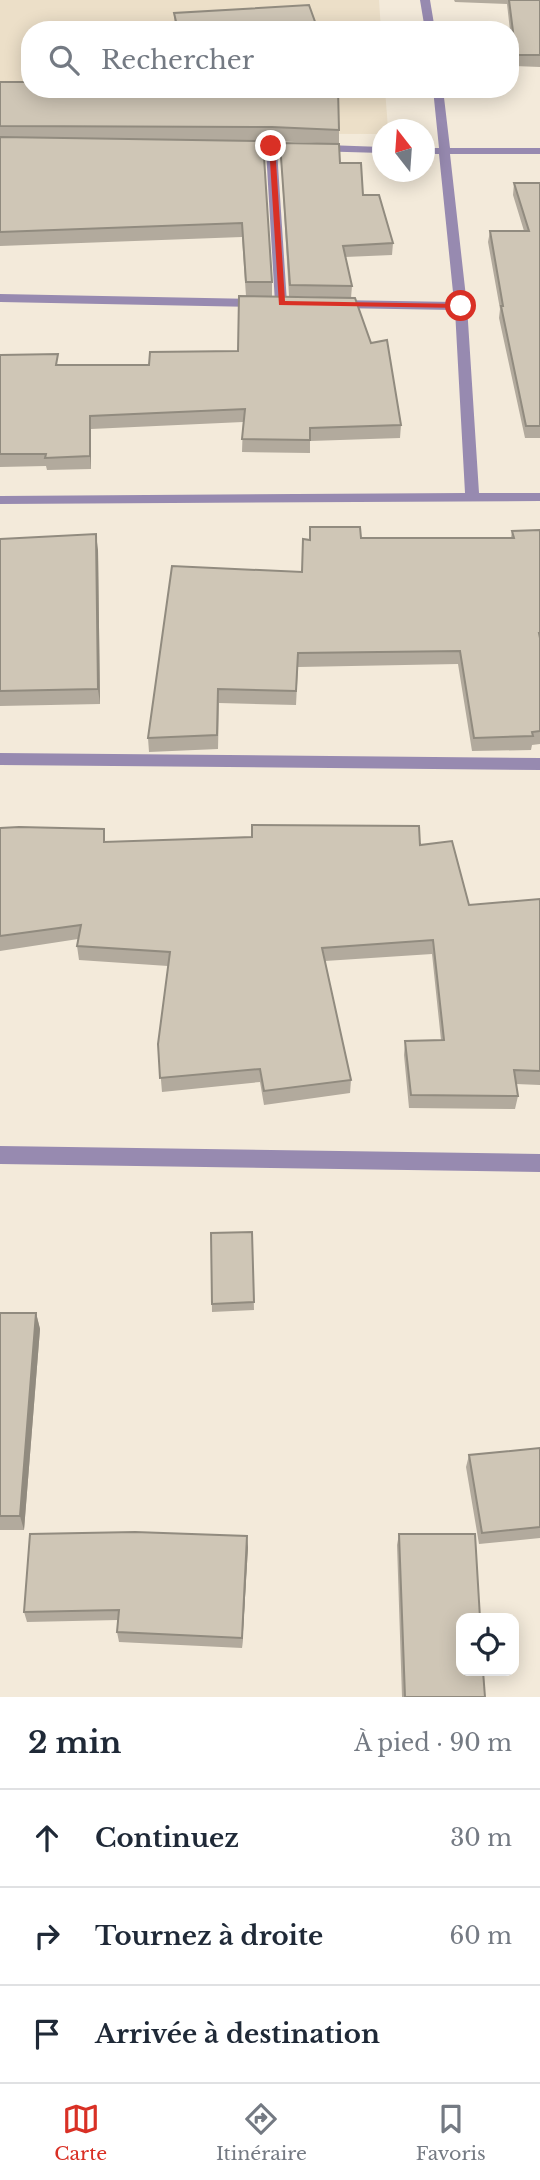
<!DOCTYPE html>
<html lang="fr">
<meta charset="utf-8">
<style>
body{margin:0;font-family:"Libre Baskerville",serif;background:#f2f2f3;color:#1f2937}
.controls{position:absolute;right:21px;bottom:21px;display:grid;overflow:hidden;border-radius:14px;box-shadow:0 4px 18px #0003}
.controls button{width:63px;height:63px;display:grid;place-items:center;padding:0;border:0;border-bottom:2px solid #e0e1e3;background:#fff;color:#1f2937;font:35px sans-serif}
.compass{position:absolute;left:372px;top:119px;width:63px;height:63px;border-radius:50%;background:#fff;box-shadow:0 4px 18px #0003;rotate:343deg}
.stop{position:absolute;width:21px;height:21px;margin:-16px;border:5px solid #d93025;border-radius:50%;background:#fff}
.stop.end{background:#d93025;border-color:#fff;box-shadow:0 2px 7px #0008}
.list{margin:0;padding:0;list-style:none}
h2{display:flex;justify-content:space-between;align-items:center;height:91px;margin:0;padding:0 28px;font-size:30px}
h2 small{font-size:23px;font-weight:400;color:#747a83}
.list li{display:grid;grid-template-columns:46px 1fr auto;gap:21px;align-items:center;box-sizing:border-box;height:98px;padding:0 28px;border-top:2px solid #e0e1e3}
.list b{display:block;font-size:26px;white-space:nowrap}
.list em{font-size:23px;font-style:normal;color:#747a83}
.icon{flex:none;width:38px;height:38px;fill:none;stroke:currentColor;stroke-width:2;stroke-linecap:round;stroke-linejoin:round}
.map{position:relative;flex:none;width:540px;height:1697px;overflow:hidden}
.search{position:absolute;background:#fff;box-shadow:0 4px 18px #0003;left:21px;right:21px;top:21px;height:77px;display:flex;align-items:center;gap:18px;box-sizing:border-box;padding:0 24px;border-radius:28px;color:#747a83;font-size:26px}
.sheet{height:385px;background:#fff}
nav{display:flex;justify-content:space-around;align-items:center;box-sizing:border-box;height:98px;border-top:2px solid #e0e1e3;background:#fff;font-size:19px;color:#747a83}
nav a{display:grid;justify-items:center;gap:4px}
nav .on{color:#d93025}
.map>svg:first-child{display:block}
.built{fill:#ecdfc8}
.lines{fill:none;stroke-linecap:round;stroke-linejoin:round}
.street{fill:#978ab0;fill-rule:evenodd}
.wall{fill:#b2aa9d}
.shaded-wall{fill:#918b7f}
.building{fill:#cfc6b6;stroke:#918b7f;stroke-width:2}
.route{fill:#d93025}
</style>
<div class="map">
<svg width="540" height="1697" viewBox="0 0 540 1697">
<rect width="100%" height="100%" fill="#f3eada"/>
<path class="built" d="M0 0H379L381 30H30V89H385L388 129 382 130V134L0 133Z"/>
<g class="lines">
<path class="street" d="M420 0H430L435 30H425Z
M433 89H443L450 148H540V154H450L467 306 479 493H540V501L0 504V496L465 493 455 310 336 308 330 304 336 300 454 302 439 154H424V148H439Z
M271 143 382 147V153L277 150 287 303 281 307 275 303 266 150 241 149 236 146 241 143Z
M0 294 262 299 268 303 262 307 0 302Z
M0 753 540 758V770L0 765Z
M0 1146 540 1154V1172L0 1164Z"/>
</g>
<path class="wall" d="M454 0H540V67L514 66 507 4 455 2Z
M174 13 318 30H175Z
M0 82 339 130V144L272 141 215 140 272 282V296H246L242 237 0 246Z
M280 143 340 163 363 195 393 243 392 255 345 257 352 286 351 298 289 296Z
M514 183H540V438H525L499 318 500 309 488 242 490 231H524L513 195Z
M0 355 401 425 400 438 310 441V453L242 452 243 422 91 429V469L47 470 46 466 0 467Z
M540 530V744L532 745 531 750 472 751 458 664 298 667 296 705 219 703 218 749 149 752 148 738 302 572 361 538H511L512 531Z
M0 539 98 550 100 704 0 706Z
M0 828 106 842 420 845 469 905 540 899V1085L516 1084 518 1096 515 1109 409 1108 404 1055 405 1041 441 1040 432 954 325 961 351 1080 350 1093 264 1105 260 1082 162 1092 158 1044 168 966 79 960 77 946 78 939 0 951Z
M252 1232 254 1310 212 1312 211 1233Z
M0 1313H36L40 1329 24 1530H0Z
M540 1448V1538L479 1544 466 1467 469 1455Z
M399 1534 485 1697H402L397 1545Z
M248 1547 242 1648 119 1642 117 1632 118 1620 27 1622 24 1612Z"/>
<path class="shaded-wall" d="M90 416 91 429V469L90 456Z
M96 534 98 550 100 704 98 689Z
M36 1313 40 1329 24 1530 20 1516Z
M247 1536 248 1547 242 1648V1638Z"/>
<path class="building" d="M509 0H540V55H516Z
M309 5 318 30H178L174 13Z
M0 82H30V89H338L339 130 272 127 0 126Z
M0 137 263 141 272 282H246L242 223 0 232Z
M280 143 339 144 340 163H361L363 195H379L393 243 343 246 352 286 290 285Z
M514 183H540V426H526L501 306H503L490 231H529Z
M239 296 355 298 371 343 387 340 401 425 310 428V440L242 439 245 409 90 416V456L45 458 46 454H0V355L58 354 56 365H149L150 352 238 351Z
M310 527H360L361 538H514L512 531 540 530V633H539L540 638V731L532 732 533 736 474 738 460 651 298 653 296 691 218 689 217 735 148 738 172 566 302 572 303 539 310 540Z
M96 534 98 689 0 691V539Z
M252 825 419 826 420 845 452 841 469 905 540 899V1071L514 1070 518 1096 411 1095 405 1041 444 1040 433 940 322 948 351 1080 264 1091 260 1069 160 1078 158 1044 170 952 77 946 81 925 0 936V828L19 827 104 829V842L252 837Z
M252 1232 254 1302 212 1304 211 1233Z
M0 1313H36L20 1516H0Z
M540 1448V1527L482 1533 469 1455Z
M135 1532 247 1536 242 1638 117 1632 119 1610 24 1612 30 1534Z
M399 1534H475L480 1618H461V1671H483L485 1697H405Z"/>
<path class="route" d="M269 145 275 146 285 301 461 304 463 308 279 305Z"/>
</svg>
<div class="controls">
<button><svg class="icon" aria-label="locate" viewBox="0 0 24 24"><circle cx="12" cy="12" r="6"/><path d="M12 2v4M12 18v4M2 12h4M18 12h4"/></svg></button>
</div>
<svg class="compass" viewBox="-18 -18 36 36"><path d="M0-13l5 13h-10z" fill="#e53935"/><path d="M0 13l5-13h-10z" fill="#747a83"/></svg>
<div class="stop" style="left:461px;top:306px"></div>
<div class="stop end" style="left:271px;top:146px"></div>
<div class="search"><svg class="icon" aria-label="search" viewBox="0 0 24 24"><circle cx="10" cy="10" r="6"/><path d="M15 15l6 6"/></svg>Rechercher</div>
</div>
<section class="sheet">
<h2>2 min<small>À pied · 90 m</small></h2>
<ul class="list">
<li><svg class="icon" aria-label="ahead" viewBox="0 0 24 24"><path d="M12 20V5M6 11l6-6 6 6"/></svg><div><b>Continuez</b></div><em>30 m</em></li>
<li><svg class="icon" aria-label="right" viewBox="0 0 24 24"><path d="M7 20v-9h11M14 6l5 5-5 5"/></svg><div><b>Tournez à droite</b></div><em>60 m</em></li>
<li><svg class="icon" aria-label="arrive" viewBox="0 0 24 24"><path d="M6 21V4h12l-3 4 3 4H6"/></svg><div><b>Arrivée à destination</b></div></li>
</ul>
</section>
<nav>
<a class="on"><svg class="icon" aria-label="map" viewBox="0 0 24 24"><path d="M3 6l6-2 6 2 6-2v14l-6 2-6-2-6 2zM9 4v14M15 6v14"/></svg>Carte</a>
<a><svg class="icon" aria-label="directions" viewBox="0 0 24 24"><path d="M12 3l9 9-9 9-9-9zM9 14v-3h6M13 9l2 2-2 2"/></svg>Itinéraire</a>
<a><svg class="icon" aria-label="saved" viewBox="0 0 24 24"><path d="M7 4h10v16l-5-4-5 4z"/></svg>Favoris</a>
</nav>
